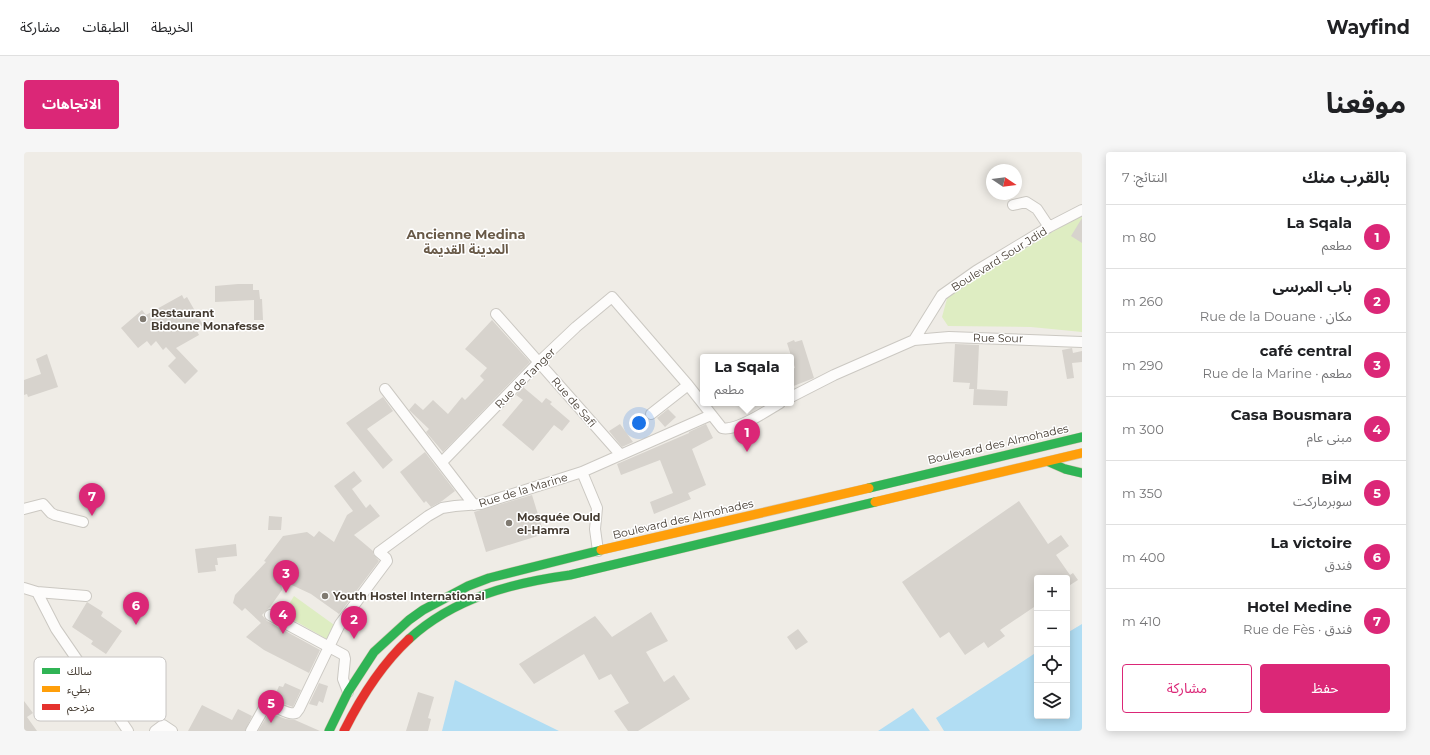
<!DOCTYPE html>
<html lang="ar">
<meta charset="utf-8">
<style>
body{margin:0;font-family:Montserrat,"Noto Sans Arabic",sans-serif;background:#f6f6f6;color:#202124;direction:rtl}
.controls{position:absolute;right:12px;bottom:12px;display:grid;overflow:hidden;border-radius:4px;box-shadow:0 2px 10px #0003}
.controls button{width:36px;height:36px;display:grid;place-items:center;padding:0;border:0;border-bottom:1px solid #e0e0e0;background:#fff;color:#202124;font:20px sans-serif}
.compass{position:absolute;left:962px;top:12px;width:36px;height:36px;border-radius:50%;background:#fff;box-shadow:0 2px 10px #0003;rotate:103deg}
.you{position:absolute;left:615px;top:271px;width:14px;height:14px;margin:-10px;border:3px solid #fff;border-radius:50%;background:#1a73e8;box-shadow:0 0 0 6px #1a73e833}
.badge{display:grid;place-items:center;width:26px;height:26px;border-radius:50%;background:#db2777;color:#fff;font-size:13px;font-weight:700}
.pin{position:absolute;translate:-50% -33px;filter:drop-shadow(0 1px 2px #0008)}
.pin::after{content:'';position:absolute;top:21px;width:14px;height:12px;background:inherit;clip-path:polygon(0 0,100% 0,50% 100%)}
.popup{position:absolute;left:676px;top:202px;width:94px;height:52px;box-sizing:border-box;display:grid;place-content:center;border-radius:4px;background:#fff;filter:drop-shadow(0 1px 3px #0005);font-size:13px;white-space:nowrap;color:#757577}
.popup b{font-size:15px;color:#202124}
.popup::after{content:'';position:absolute;left:50%;top:100%;margin-left:-8px;border:8px solid transparent;border-top-color:#fff}
.list{margin:0;padding:0;list-style:none}
h2{display:flex;justify-content:space-between;align-items:center;height:52px;margin:0;padding:0 16px;font-size:17px}
h2 small{font-size:13px;font-weight:400;color:#757577}
.list li{display:grid;grid-template-columns:26px 1fr auto;gap:12px;align-items:center;box-sizing:border-box;height:64px;padding:0 16px;border-top:1px solid #e0e0e0}
.list b{display:block;font-size:15px;white-space:nowrap}
.list p{margin:0;font-size:13px;white-space:nowrap;color:#757577}
.list em{font-size:13px;font-style:normal;color:#757577}
.actions{display:flex;gap:8px;padding:12px 16px}
.actions a{flex:1;padding:9px 0;border:1px solid #db2777;border-radius:4px;text-align:center;font-size:14px;color:#db2777}
.actions .main{background:#db2777;color:#fff}
.icon{flex:none;width:22px;height:22px;fill:none;stroke:currentColor;stroke-width:2;stroke-linecap:round;stroke-linejoin:round}
.map{position:relative;flex:none;width:1058px;height:579px;overflow:hidden;direction:ltr;border-radius:4px}
header{display:flex;align-items:center;gap:24px;box-sizing:border-box;height:56px;padding:0 20px;background:#fff;border-bottom:1px solid #e0e0e0}
header strong{font-size:19px}
nav{display:flex;gap:22px;margin-inline-start:auto;font-size:14px}
.intro{display:flex;align-items:center;justify-content:space-between;box-sizing:border-box;height:96px;padding:0 24px}
h1{margin:0;font-size:28px}
.button{padding:10px 18px;border-radius:4px;background:#db2777;color:#fff;font-size:14px;font-weight:700}
main{display:flex;gap:24px;padding:0 24px}
aside{flex:1;background:#fff;border-radius:4px;box-shadow:0 2px 10px #0003}
.map>svg:first-child{display:block}
.green{fill:#deedc2}
.water{fill:#b1ddf3}
.building{fill:#d7d3cd}
.lines{fill:none;stroke-linecap:round;stroke-linejoin:round}
.street-casing{stroke:#cbc8c2;stroke-width:12}
.fast-casing{stroke:#d4c7b1;stroke-width:10}
.slow-casing{stroke:#d4c7b1;stroke-width:10}
.jam-casing{stroke:#d4c7b1;stroke-width:10}
.street{stroke:#fdfcfb;stroke-width:10}
.fast{stroke:#30b455;stroke-width:9}
.slow{stroke:#ff9f0a;stroke-width:9}
.jam{stroke:#e5322d;stroke-width:9}
.poi-dot{fill:#807a71;stroke:#fff;stroke-width:1.5}
.labels{text-anchor:middle;dominant-baseline:central;stroke-width:3;stroke-linejoin:round;paint-order:stroke}
.street-label{font-size:11px;fill:#453c32;stroke:#fff}
.poi-label{font-size:11px;font-weight:bold;fill:#453c32;stroke:#fff;text-anchor:start}
.quarter-label{font-size:13px;font-weight:bold;fill:#695a48;stroke:#fff}
.key{fill:#fff;stroke:#c7c4c2;stroke-width:1}
.key-label{font-size:11px;fill:#453c32}
</style>
<header>
<strong>Wayfind</strong>
<nav><a>الخريطة</a><a>الطبقات</a><a>مشاركة</a></nav>
</header>
<div class="intro"><h1>موقعنا</h1><a class="button">الاتجاهات</a></div>
<main>
<aside>
<h2>بالقرب منك<small>النتائج: 7</small></h2>
<ul class="list">
<li><span class="badge">1</span><div><b>La Sqala</b><p>مطعم</p></div><em>80 m</em></li>
<li><span class="badge">2</span><div><b>باب المرسى</b><p>مكان · Rue de la Douane</p></div><em>260 m</em></li>
<li><span class="badge">3</span><div><b>café central</b><p>مطعم · Rue de la Marine</p></div><em>290 m</em></li>
<li><span class="badge">4</span><div><b>Casa Bousmara</b><p>مبنى عام</p></div><em>300 m</em></li>
<li><span class="badge">5</span><div><b>BİM</b><p>سوبرماركت</p></div><em>350 m</em></li>
<li><span class="badge">6</span><div><b>La victoire</b><p>فندق</p></div><em>400 m</em></li>
<li><span class="badge">7</span><div><b>Hotel Medine</b><p>فندق · Rue de Fès</p></div><em>410 m</em></li>
</ul>
<div class="actions"><a class="main">حفظ</a><a>مشاركة</a></div>
</aside>
<div class="map">
<svg width="1058" height="579" viewBox="0 0 1058 579">
<rect width="100%" height="100%" fill="#efece6"/>
<path class="green" d="M1058 62V180L1007 175 924 174 918 165 924 143Z
M270 444 313 475 306 489 259 462Z"/>
<path class="water" d="M1058 472V579H920L912 566 1013 500V564H1043V481Z
M431 528 535 579H418Z
M889 556 906 579H854Z"/>
<path class="building" d="M1058 66V91L1047 84Z
M214 132H229V138H235L236 147H238L239 168H230V148L191 150V134Z
M158 143 160 147 163 145 179 173 172 177 175 183 152 196 174 219 161 232 144 214 152 206 142 195 139 198 132 189 127 194 123 189 114 196 97 176 118 158 122 163Z
M468 168 506 210 419 300 402 280 405 277 385 258 391 251 399 258 409 248 424 262 438 245 441 248 445 244 460 228 456 224 463 216 441 197Z
M770 188 771 190 778 188 790 226 767 235V217L771 216 763 191Z
M931 192 955 193 953 237H945L946 231 929 230Z
M1048 196 1049 201 1058 199V210L1048 211 1050 226 1043 227 1038 198Z
M23 202 34 235 4 245 3 242 0 243V228L17 222 12 207Z
M499 235 518 251 522 246 528 250 526 252 546 269 538 279 530 273 509 299 478 273 499 248 492 243Z
M950 237 984 239 983 254 949 253Z
M359 245 369 259 343 277 369 308 359 317 322 271Z
M644 257 652 265 641 275 633 266Z
M596 272 609 290 598 295 585 279Z
M682 272 689 286 668 297 682 333 664 341 667 347 630 362 626 350 649 341 636 308 597 323 593 312 665 281V280Z
M401 300 431 339 418 349 407 355 402 349 400 351 376 320Z
M330 319 338 329 328 337 342 356 346 352 356 364 330 383 349 399V402L355 409 315 462 287 442 257 428 258 438 246 455 238 463 243 469 296 498 285 521 240 498 222 485 237 471 221 456 218 459 209 451 211 443 242 410 240 409 259 384 283 380 290 385 295 379 310 390 323 363 329 359 310 334Z
M508 343 520 382 462 400 450 360Z
M995 349 1024 392 1037 383 1045 394 1032 403 1046 423 1049 421 1054 428 1043 435V426H1013V453L976 478 981 484 964 496 960 490 941 503 925 480 916 486 878 430Z
M245 364 258 365 257 378H244Z
M212 392 213 404 193 406 194 413H191L192 419 174 421 171 397Z
M63 450 79 460 77 464 98 479 82 502 67 492 69 489 48 475Z
M627 460 644 489 622 500 640 530 650 523 666 547 614 579H604L590 559 605 551 587 522 575 528 560 502 510 532 495 512 571 464 588 485Z
M774 477 784 490 772 498 763 485Z
M261 531 277 538 269 555 249 548 255 534 259 535Z
M295 531 304 534 299 551 295 549 293 554 285 552Z
M394 540 410 545 404 566 407 567 404 579H382Z
M0 549 9 561 3 565 13 579H0Z
M178 553 208 568 214 557 228 564 221 579H164Z
M245 561 262 567 271 568 296 579H234Z"/>
<g class="lines">
<g class="street-casing">
<path id="street" d="M989 53 1002 50 1013 57 1025 75
M472 162 596 302
M890 188 918 143 952 119 1025 75 1058 58
M361 237 450 353
M767 245 810 223 890 188 925 185 1058 190
M627 262 664 233
M418 310 515 210 552 175 588 145 664 233 698 276C712 280 744 258 756 251
M558 320 573 356 571 377 574 399
M0 357 19 352 27 361 31 363 59 370
M0 436 13 440 62 444
M13 440 32 477 54 509 82 546 104 579
M246 463 320 503 321 507 319 527 324 540
M131 579 139 573 148 579
M227 579 240 556C250 549 261 564 272 561L275 557 316 472 363 409 362 406 355 400 404 364 418 356 431 354 457 352 558 320 687 263"/>
</g>
<g class="fast-casing">
<path id="fast" d="M1025 310 1041 317 1058 321
M845 336 1058 285
M385 487C430 446 487 431 546 423L851 350
M305 579 324 540 350 500 385 468 399 458 444 434 465 426 577 398"/>
</g>
<g class="slow-casing">
<path id="slow" d="M851 350 1058 301
M577 398 845 336"/>
</g>
<g class="jam-casing">
<path id="jam" d="M320 579C337 545 357 513 385 487"/>
</g>
<use href="#street" class="street"/>
<use href="#fast" class="fast"/>
<use href="#slow" class="slow"/>
<use href="#jam" class="jam"/>
</g>
<g class="poi-dot">
<circle cx="119" cy="167" r="4"/>
<circle cx="485" cy="371" r="4"/>
<circle cx="301" cy="444" r="4"/>
</g>
<g class="labels">
<g class="street-label">
<text transform="translate(975 107) rotate(-32)">Boulevard Sour Jdid</text>
<text transform="translate(974 186) rotate(1)">Rue Sour</text>
<text transform="translate(501 226) rotate(-45)">Rue de Tanger</text>
<text transform="translate(550 250) rotate(49)">Rue de Safi</text>
<text transform="translate(974 292) rotate(-13)">Boulevard des Almohades</text>
<text transform="translate(499 338) rotate(-17)">Rue de la Marine</text>
<text transform="translate(659 367) rotate(-13)">Boulevard des Almohades</text>
</g>
<g class="poi-label">
<text x="127" y="161">Restaurant<tspan x="127" dy="13">Bidoune Monafesse</tspan></text>
<text x="493" y="365">Mosquée Ould<tspan x="493" dy="13">el-Hamra</tspan></text>
<text x="309" y="444">Youth Hostel International</text>
</g>
<g class="quarter-label">
<text x="442" y="82">Ancienne Medina<tspan x="442" dy="15">المدينة القديمة</tspan></text>
</g>
</g>
<rect x="10" y="505" width="132" height="64" rx="6" class="key"/>
<rect x="18" y="516" width="18" height="6" fill="#30b455"/>
<rect x="18" y="534" width="18" height="6" fill="#ff9f0a"/>
<rect x="18" y="552" width="18" height="6" fill="#e5322d"/>
<g class="key-label">
<text x="43" y="523">سالك</text>
<text x="43" y="541">بطيء</text>
<text x="43" y="559">مزدحم</text>
</g>
</svg>
<div class="controls">
<button>+</button>
<button>−</button>
<button><svg class="icon" aria-label="locate" viewBox="0 0 24 24"><circle cx="12" cy="12" r="6"/><path d="M12 2v4M12 18v4M2 12h4M18 12h4"/></svg></button>
<button><svg class="icon" aria-label="layers" viewBox="0 0 24 24"><path d="M12 4l9 5-9 5-9-5zM3 14l9 5 9-5"/></svg></button>
</div>
<svg class="compass" viewBox="-18 -18 36 36"><path d="M0-13l5 13h-10z" fill="#e53935"/><path d="M0 13l5-13h-10z" fill="#757577"/></svg>
<div class="you"></div>
<div class="pin badge" style="left:723px;top:300px">1</div>
<div class="popup"><b>La Sqala</b>مطعم</div>
<div class="pin badge" style="left:330px;top:487px">2</div>
<div class="pin badge" style="left:262px;top:441px">3</div>
<div class="pin badge" style="left:259px;top:482px">4</div>
<div class="pin badge" style="left:247px;top:571px">5</div>
<div class="pin badge" style="left:112px;top:473px">6</div>
<div class="pin badge" style="left:68px;top:364px">7</div>
</div>
</main>
